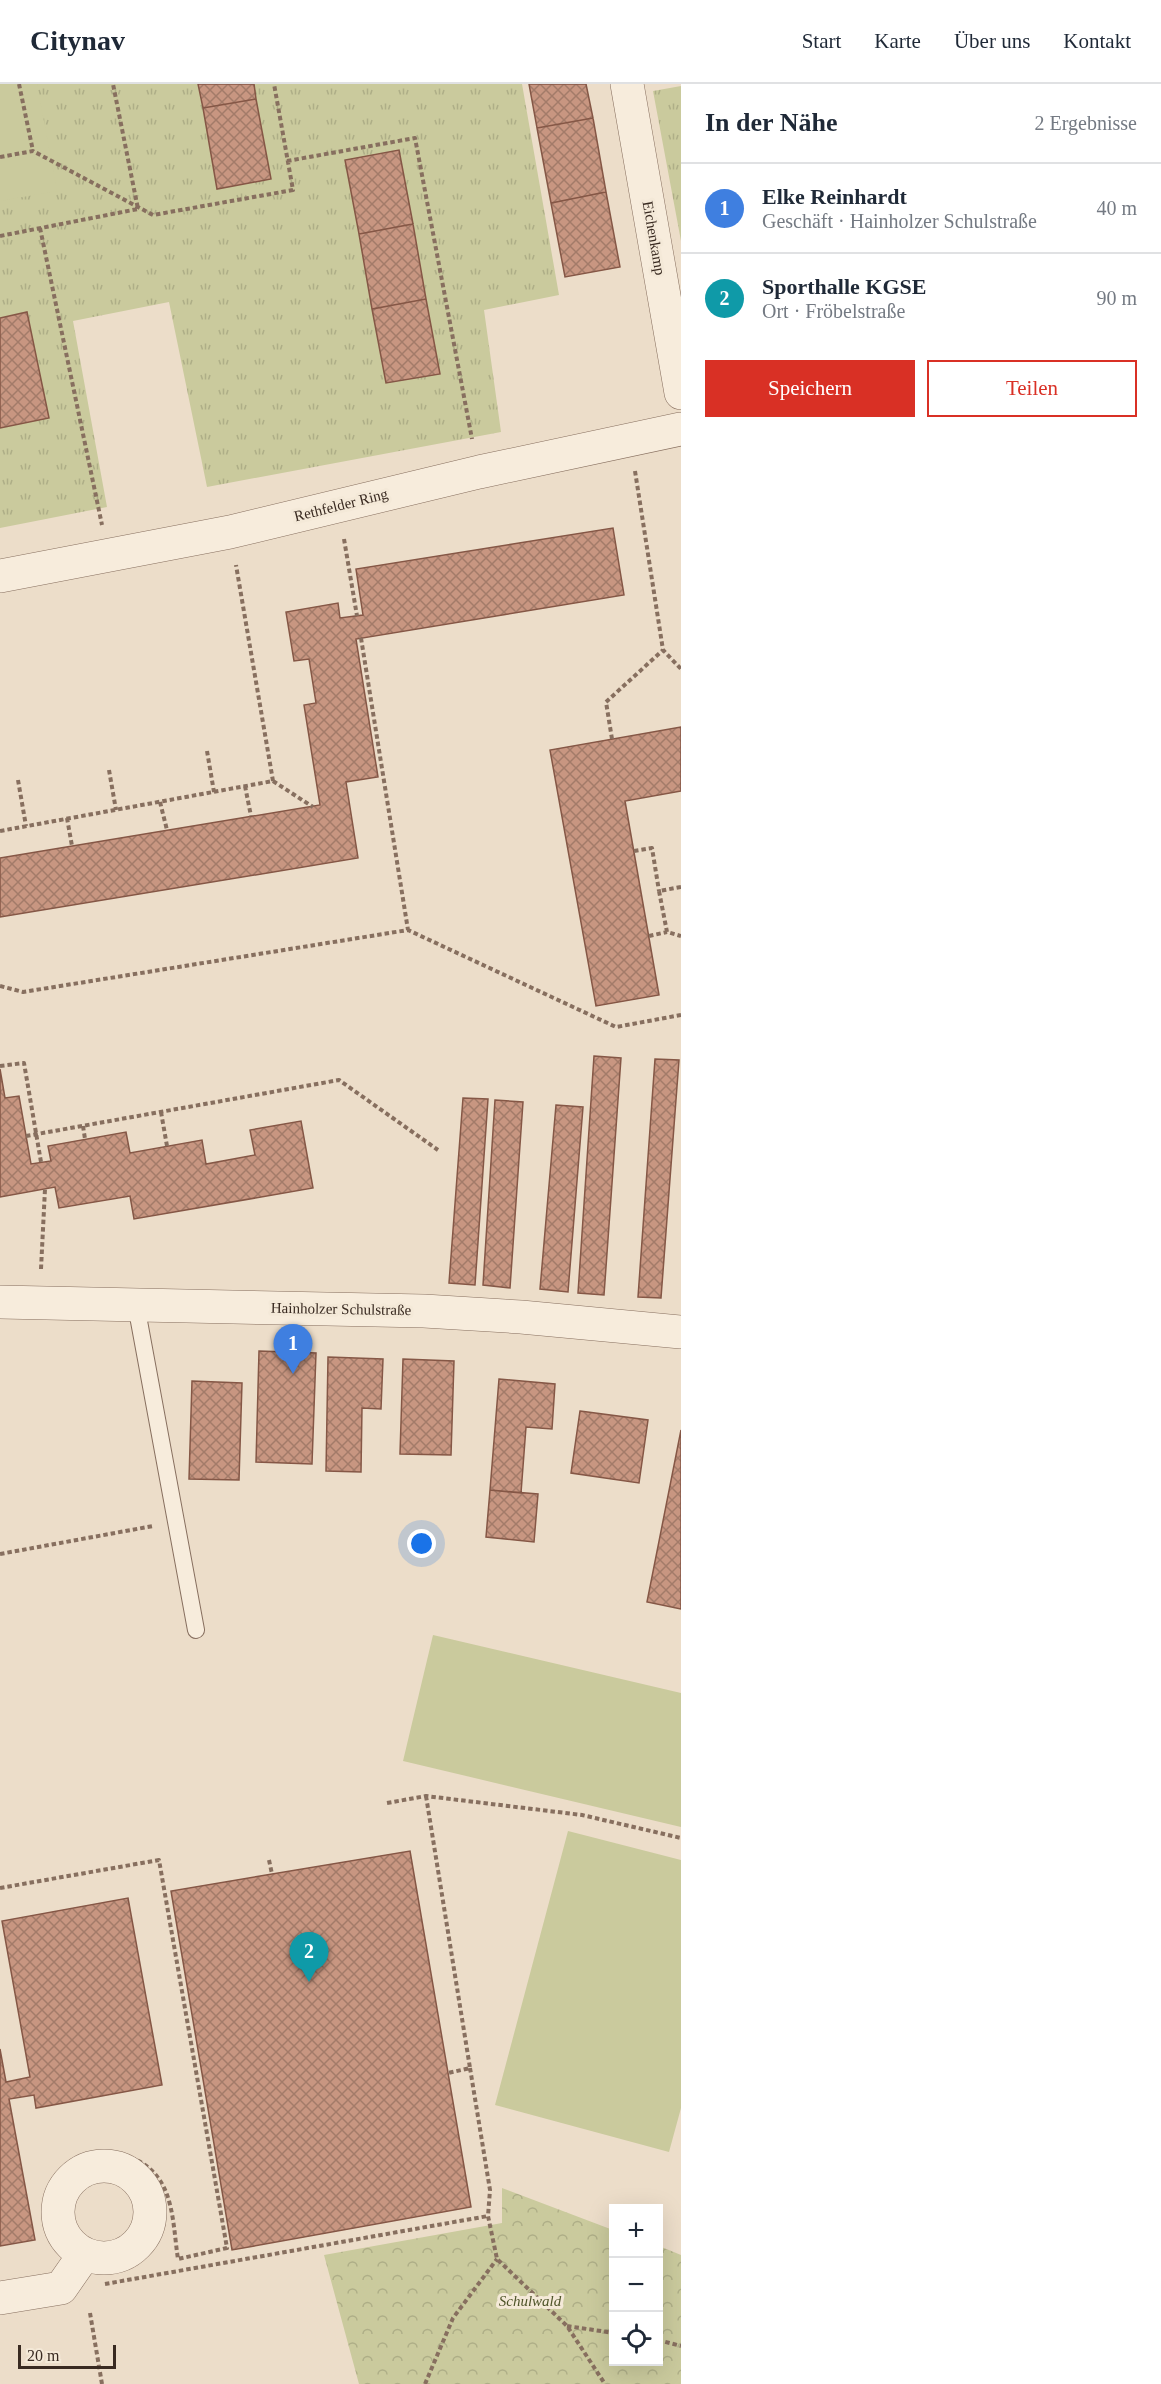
<!DOCTYPE html>
<html lang="de">
<meta charset="utf-8">
<style>
body{margin:0;font-family:"Times New Roman",serif;background:#f6f6f7;color:#1f2937}
.controls{position:absolute;right:18px;bottom:18px;display:grid;overflow:hidden;border-radius:0px;box-shadow:0 6px 24px #0002}
.controls button{width:54px;height:54px;display:grid;place-items:center;padding:0;border:0;border-bottom:2px solid #e0e1e3;background:#fff;color:#1f2937;font:30px sans-serif}
.scale{position:absolute;left:18px;bottom:15px;width:98px;box-sizing:border-box;padding-left:6px;border:3px solid #392a21;border-top:0;font-size:16px;line-height:21px;white-space:nowrap;color:#392a21;-webkit-text-stroke:4px #f4e9d8;paint-order:stroke}
.you{position:absolute;left:422px;top:1460px;width:21px;height:21px;margin:-15px;border:4px solid #fff;border-radius:50%;background:#1a73e8;box-shadow:0 0 0 9px #1a73e833}
.badge{display:grid;place-items:center;width:39px;height:39px;border-radius:50%;background:#d93025;color:#fff;font-size:20px;font-weight:700}
.pin{position:absolute;translate:-50% -50px;filter:drop-shadow(0 2px 3px #0008)}
.pin::after{content:'';position:absolute;top:32px;width:21px;height:18px;background:inherit;clip-path:polygon(0 0,100% 0,50% 100%)}
.list{margin:0;padding:0;list-style:none}
h2{display:flex;justify-content:space-between;align-items:center;height:78px;margin:0;padding:0 24px;font-size:26px}
h2 small{font-size:20px;font-weight:400;color:#747a83}
.list li{display:grid;grid-template-columns:39px 1fr auto;gap:18px;align-items:center;box-sizing:border-box;height:90px;padding:0 24px;border-top:2px solid #e0e1e3}
.list b{display:block;font-size:22px;white-space:nowrap}
.list p{margin:0;font-size:20px;white-space:nowrap;color:#747a83}
.list em{font-size:20px;font-style:normal;color:#747a83}
.actions{display:flex;gap:12px;padding:18px 24px}
.actions a{flex:1;padding:14px 0;border:2px solid #d93025;border-radius:0px;text-align:center;font-size:21px;color:#d93025}
.actions .main{background:#d93025;color:#fff}
.icon{flex:none;width:33px;height:33px;fill:none;stroke:currentColor;stroke-width:2;stroke-linecap:round;stroke-linejoin:round}
.map{position:relative;flex:none;width:681px;height:2300px;overflow:hidden}
header{display:flex;align-items:center;gap:36px;box-sizing:border-box;height:84px;padding:0 30px;background:#fff;border-bottom:2px solid #e0e1e3}
header strong{font-size:28px}
nav{display:flex;gap:33px;margin-inline-start:auto;font-size:21px}
main{display:flex}
aside{flex:1;background:#fff}
.map>svg:first-child{display:block}
.grass{fill:url(#grass-tufts)}
.forest{fill:url(#forest-crowns)}
.park{fill:#caca9d}
.building{fill:url(#building-cross-hatch);stroke:#855746;stroke-width:1.5}
.lines{fill:none;stroke-linecap:round;stroke-linejoin:round}
.lane-casing{stroke:#876f5f;stroke-width:18}
.street-casing{stroke:#876f5f;stroke-width:34}
.path{stroke:#876f5f;stroke-width:4;stroke-dasharray:4.5 3;stroke-linecap:butt}
.lane{stroke:#f7ecdc;stroke-width:16}
.street{stroke:#f7ecdc;stroke-width:33}
.labels{text-anchor:middle;dominant-baseline:central;stroke-width:6;stroke-linejoin:round;paint-order:stroke}
.street-label{font-size:15px;fill:#392a21;stroke:#f4e9d8}
.park-label{font-size:15px;font-style:italic;fill:#4e5429;stroke:#f4e9d8}
</style>
<header>
<strong>Citynav</strong>
<nav><a>Start</a><a>Karte</a><a>Über uns</a><a>Kontakt</a></nav>
</header>
<main>
<div class="map">
<svg width="681" height="2300" viewBox="0 0 681 2300">
<defs>
<pattern id="grass-tufts" width="24" height="20" patternUnits="userSpaceOnUse" patternTransform="scale(1.5)"><rect width="24" height="20" fill="#caca9d"/><path d="M3 7l-1-3M5 7V3M7 7l1-3M15 17l-1-3M17 17v-4M19 17l1-3" fill="none" stroke="#aeae87"/></pattern>
<pattern id="forest-crowns" width="20" height="18" patternUnits="userSpaceOnUse" patternTransform="scale(1.5)"><rect width="20" height="18" fill="#caca9d"/><path d="M2 6a3 3 0 1 1 6 0M12 15a3 3 0 1 1 6 0" fill="none" stroke="#aeae87"/></pattern>
<pattern id="building-cross-hatch" width="8" height="8" patternUnits="userSpaceOnUse" patternTransform="scale(1.5)"><rect width="8" height="8" fill="#c89681"/><path d="M0 0l8 8M0 8l8-8" fill="none" stroke="#a37b69"/></pattern>
</defs>
<rect width="100%" height="100%" fill="#ecddc9"/>
<path class="grass" d="M0 0H522L559 211 484 226 501 348 207 403 169 218 73 237 107 423 0 444Z
M681 2V157L653 7Z"/>
<path class="forest" d="M502 2104 613 2146 614 2278H658L659 2162 681 2171V2300H359L324 2171 502 2139Z"/>
<path class="park" d="M0 0H37L57 107 0 117Z
M433 1551 681 1609V1743L403 1677Z
M568 1747 681 1776V2024L669 2068 495 2021Z"/>
<path class="building" d="M198 0H254L256 15 203 24Z
M529 0H586L593 34 537 44Z
M256 15 271 95 217 105 203 24Z
M593 34 606 108 551 119 537 44Z
M399 66 413 140 359 150 345 76Z
M606 108 620 183 565 193 551 119Z
M413 140 426 215 372 225 359 150Z
M426 215 440 290 386 299 372 225Z
M27 228 49 334 0 344V234Z
M613 444 624 511 356 555 378 693 346 698 358 774 0 833V774L320 721 304 621 316 619 309 575 294 577 286 528 338 519 340 534 363 531 356 485Z
M681 643V707L625 717 659 911 596 922 550 666Z
M594 972 621 974 604 1211 578 1209Z
M655 975 679 976 661 1214 638 1213Z
M0 985 5 1014 19 1012 31 1080 51 1077 48 1062 126 1048 130 1069 202 1056 206 1080 255 1071 250 1046 301 1037 313 1104 134 1135 130 1112 59 1124 55 1103 0 1113Z
M463 1014 488 1015 475 1201 449 1199Z
M495 1016 523 1018 510 1204 483 1201Z
M556 1021 583 1023 568 1208 540 1205Z
M259 1267 316 1269 312 1380 256 1378Z
M328 1273 383 1275 381 1325 362 1324 361 1388 326 1387Z
M403 1275 454 1277 451 1371 400 1370Z
M499 1295 555 1300 552 1345 526 1343 521 1409 490 1406Z
M192 1297 242 1299 239 1396 189 1395Z
M580 1327 648 1336 639 1399 571 1389Z
M681 1346V1525L647 1518Z
M490 1406 538 1410 534 1458 486 1453Z
M410 1767 471 2123 232 2166 171 1807Z
M128 1814 162 2001 36 2024 34 2011 9 2015 35 2156 0 2162V1965L6 1998 30 1993 2 1837Z"/>
<g class="lines">
<g class="lane-casing">
<path id="lane" d="M136 1221 196 1546"/>
</g>
<g class="street-casing">
<path id="street" d="M627 0 681 309
M0 492 230 448 479 388 681 345
M0 1218 424 1227 521 1233 681 1248
M58 2128a46 46 0 1 1 92 0a46 46 0 1 1-92 0Z
M0 2214 61 2204 84 2171"/>
</g>
<path class="path" d="M19 0 33 67
M0 73 33 67 153 131 293 106 274 0
M287 77 415 54 472 355
M40 144 102 441
M0 152 138 125 113 0
M635 387 663 566 681 585
M344 455 357 532
M361 554 408 846
M612 655 606 618 663 566
M207 667 214 708
M109 686 116 726
M18 696 26 742
M273 697 313 723
M245 702 251 732
M160 718 167 746
M67 734 72 762
M0 747 273 697 236 481
M634 767 652 764 659 807
M681 803 659 807 667 848 681 852
M649 852 667 848
M0 902 23 908 408 846 616 943 681 931
M0 982 24 979 41 1078
M161 1028 167 1062
M83 1042 85 1055
M26 1052 339 996 438 1066
M41 1185 45 1105
M0 1470 153 1442
M426 1712 470 1984 448 1989
M387 1719 426 1712 582 1731 681 1754
M269 1776 272 1790
M0 1804 159 1776 227 2164 178 2175C174 2150 174 2116 159 2095 130 2055 72 2068 54 2110 48 2124 52 2141 54 2156
M470 1984 490 2106 488 2132 497 2175 567 2242 605 2300
M105 2200 488 2132
M90 2229 102 2300
M567 2242 614 2249
M658 2256 681 2262
M425 2300 453 2234 497 2175"/>
<use href="#lane" class="lane"/>
<use href="#street" class="street"/>
</g>
<g class="labels">
<g class="street-label">
<text transform="translate(654 154) rotate(80)">Eichenkamp</text>
<text transform="translate(341 421) rotate(-14)">Rethfelder Ring</text>
<text transform="translate(341 1225) rotate(1)">Hainholzer Schulstraße</text>
</g>
<g class="park-label">
<text x="530" y="2217">Schulwald</text>
</g>
</g>
</svg>
<div class="controls">
<button>+</button>
<button>−</button>
<button><svg class="icon" aria-label="locate" viewBox="0 0 24 24"><circle cx="12" cy="12" r="6"/><path d="M12 2v4M12 18v4M2 12h4M18 12h4"/></svg></button>
</div>
<div class="scale">20 m</div>
<div class="you"></div>
<div class="pin badge" style="left:293px;top:1290px;background:#3f7fe0">1</div>
<div class="pin badge" style="left:309px;top:1898px;background:#0f9aa8">2</div>
</div>
<aside>
<h2>In der Nähe<small>2 Ergebnisse</small></h2>
<ul class="list">
<li><span class="badge" style="background:#3f7fe0">1</span><div><b>Elke Reinhardt</b><p>Geschäft · Hainholzer Schulstraße</p></div><em>40 m</em></li>
<li><span class="badge" style="background:#0f9aa8">2</span><div><b>Sporthalle KGSE</b><p>Ort · Fröbelstraße</p></div><em>90 m</em></li>
</ul>
<div class="actions"><a class="main">Speichern</a><a>Teilen</a></div>
</aside>
</main>
